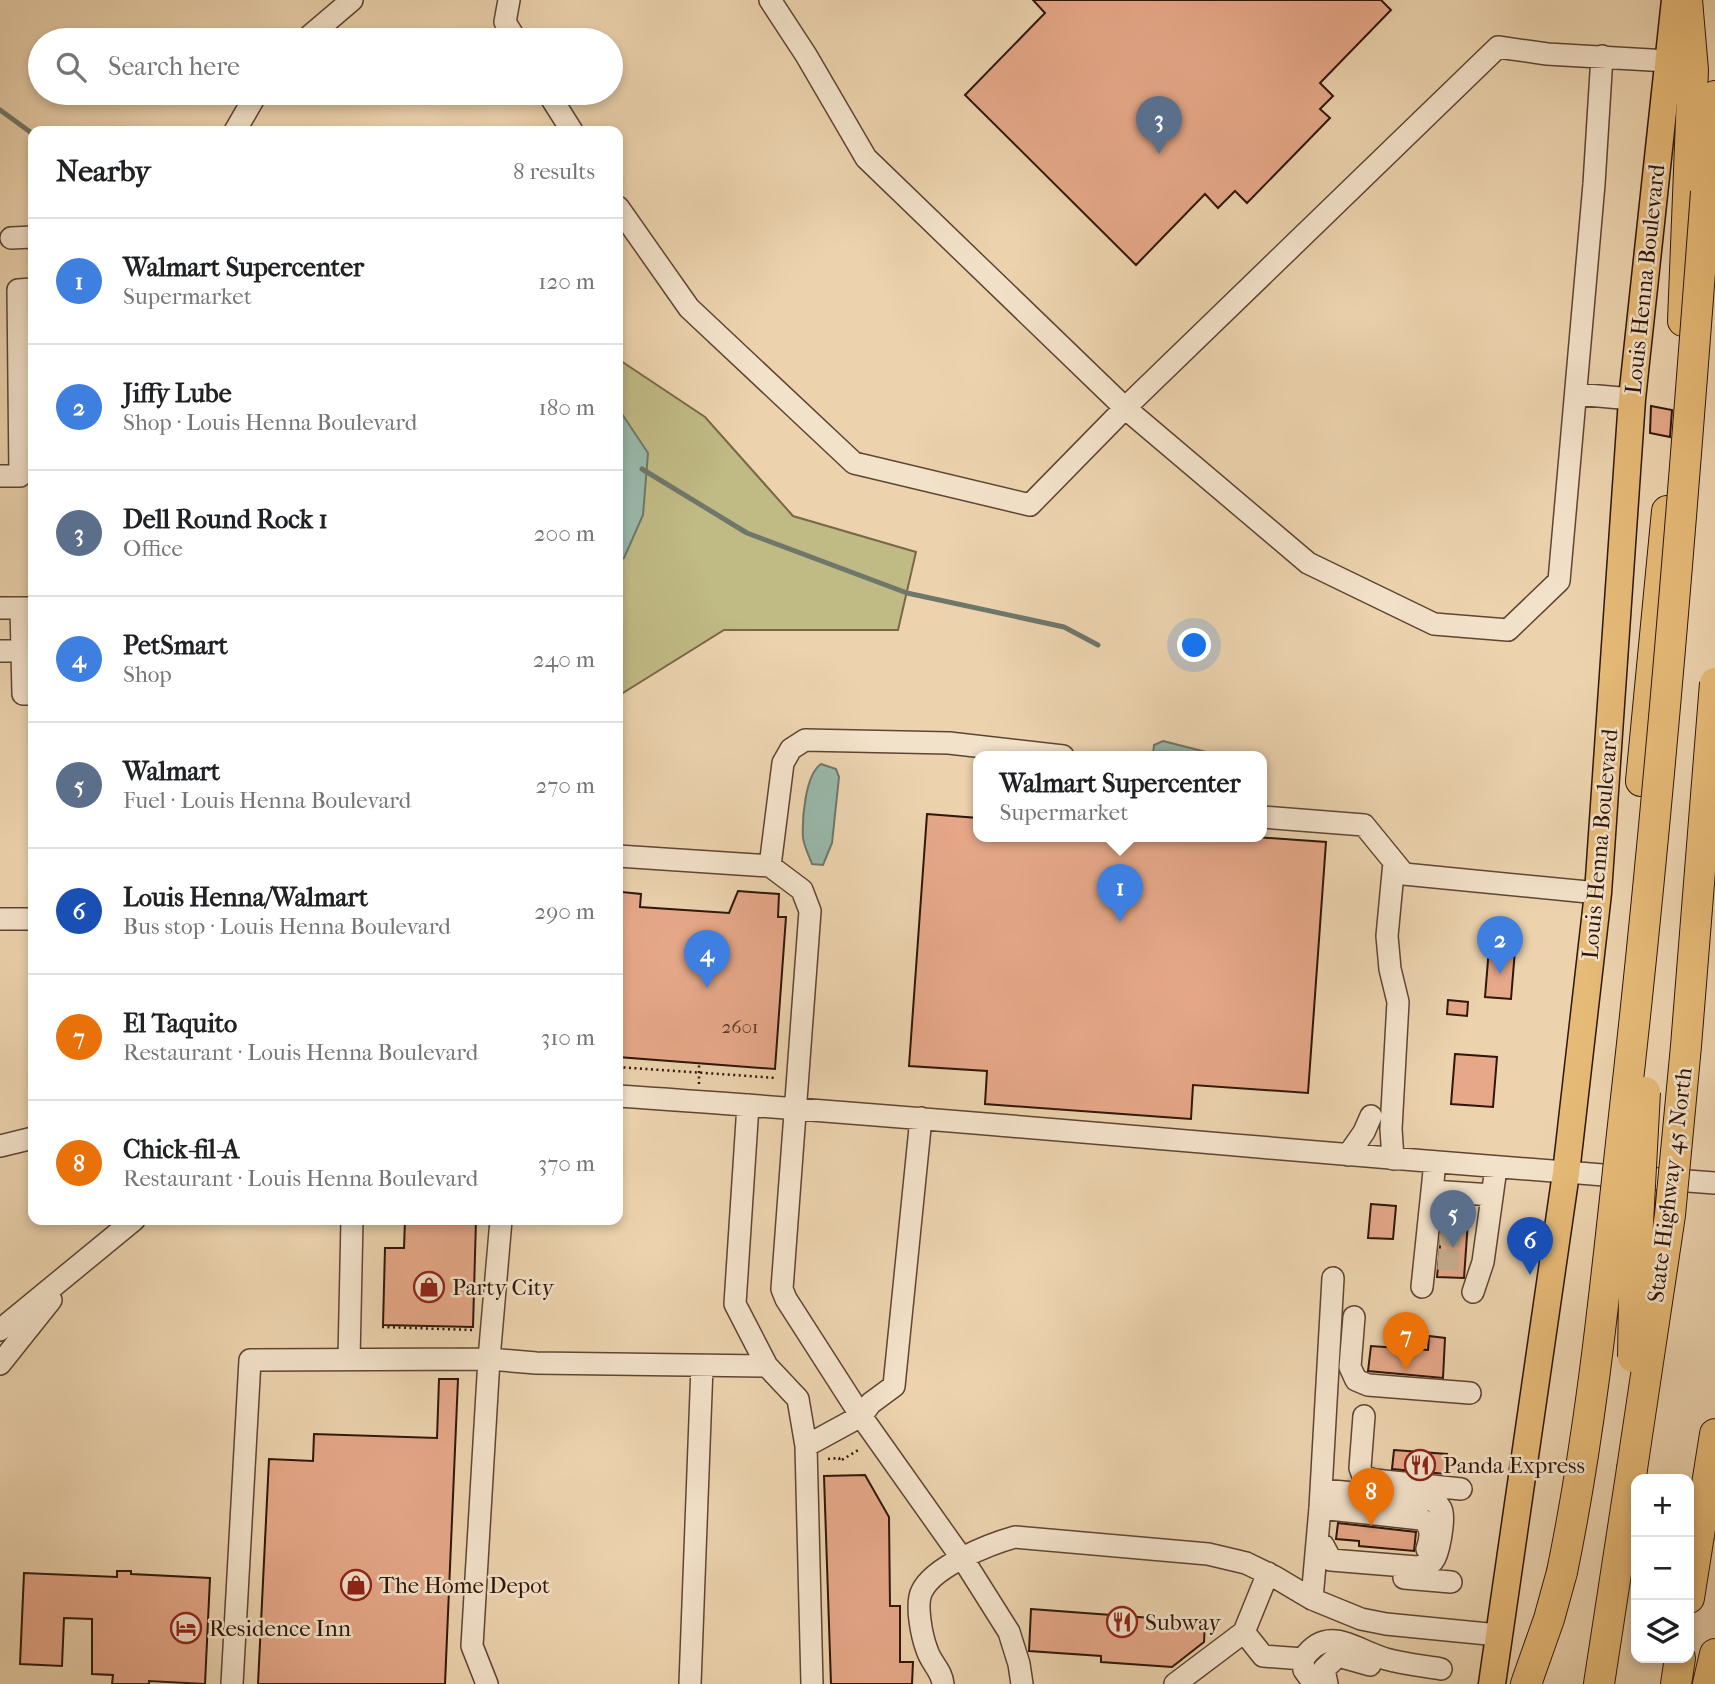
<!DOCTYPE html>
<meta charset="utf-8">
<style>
body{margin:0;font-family:"IM FELL French Canon",serif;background:#f6f6f6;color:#202124}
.controls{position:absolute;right:21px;bottom:21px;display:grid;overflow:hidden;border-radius:14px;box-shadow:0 4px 10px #0003}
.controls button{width:63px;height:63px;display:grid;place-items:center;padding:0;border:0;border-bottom:2px solid #e0e0e0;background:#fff;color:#202124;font:35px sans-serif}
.you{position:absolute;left:1195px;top:646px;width:24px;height:24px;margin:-18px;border:5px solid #fff;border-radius:50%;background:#1a73e8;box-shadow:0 0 0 10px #1a73e833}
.badge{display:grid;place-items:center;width:46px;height:46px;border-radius:50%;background:#0f766e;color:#fff;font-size:23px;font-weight:700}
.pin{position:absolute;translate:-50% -58px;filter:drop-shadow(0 2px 4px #0008)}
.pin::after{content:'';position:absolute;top:37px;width:24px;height:21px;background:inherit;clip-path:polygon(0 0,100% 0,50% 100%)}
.popup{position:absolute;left:973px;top:751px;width:294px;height:91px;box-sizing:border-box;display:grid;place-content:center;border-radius:14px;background:#fff;filter:drop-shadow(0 2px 5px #0005);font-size:23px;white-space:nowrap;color:#757577}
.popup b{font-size:26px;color:#202124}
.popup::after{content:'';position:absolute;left:50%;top:100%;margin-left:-14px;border:14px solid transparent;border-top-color:#fff}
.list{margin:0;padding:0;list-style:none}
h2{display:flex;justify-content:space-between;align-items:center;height:91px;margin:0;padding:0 28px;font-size:30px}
h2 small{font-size:23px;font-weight:400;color:#757577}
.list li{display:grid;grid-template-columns:46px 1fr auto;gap:21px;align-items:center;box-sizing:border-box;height:126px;padding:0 28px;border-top:2px solid #e0e0e0}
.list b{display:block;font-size:26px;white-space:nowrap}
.list p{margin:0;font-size:23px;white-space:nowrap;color:#757577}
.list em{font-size:23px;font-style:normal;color:#757577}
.icon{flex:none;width:38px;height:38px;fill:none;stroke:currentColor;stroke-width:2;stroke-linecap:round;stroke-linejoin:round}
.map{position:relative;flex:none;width:1715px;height:1684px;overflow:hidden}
.search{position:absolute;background:#fff;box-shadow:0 4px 10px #0003;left:28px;top:28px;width:595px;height:77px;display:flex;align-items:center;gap:18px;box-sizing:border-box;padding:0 24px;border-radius:38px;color:#757577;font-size:26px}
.panel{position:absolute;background:#fff;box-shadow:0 4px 10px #0003;left:28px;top:126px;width:595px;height:1099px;border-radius:14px}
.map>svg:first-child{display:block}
.green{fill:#c0ba85;stroke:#786847;stroke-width:2}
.water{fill:#99b8aa;stroke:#6f776a;stroke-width:2}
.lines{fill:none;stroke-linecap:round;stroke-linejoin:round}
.stream{stroke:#6f776a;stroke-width:5}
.building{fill:#e6a889;stroke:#2f1609;stroke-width:2}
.minor-tunnel{stroke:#c6ad8d;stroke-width:21;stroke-dasharray:21 10;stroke-linecap:butt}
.minor-casing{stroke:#5e4532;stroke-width:24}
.major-casing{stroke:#2f1609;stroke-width:29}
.highway-casing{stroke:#2f1609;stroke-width:32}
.path{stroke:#2f1609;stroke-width:2.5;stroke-dasharray:2 3.5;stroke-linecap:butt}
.minor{stroke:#f3e2ca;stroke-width:21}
.major{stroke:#e6ba77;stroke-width:26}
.highway{stroke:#e6ba77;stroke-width:30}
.highway-bridge-casing{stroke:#2f1609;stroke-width:32;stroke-linecap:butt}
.highway-bridge{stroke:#e6ba77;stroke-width:30}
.labels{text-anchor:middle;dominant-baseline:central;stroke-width:5;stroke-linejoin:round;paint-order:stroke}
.number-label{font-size:19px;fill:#5d3a29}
.street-label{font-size:23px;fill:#2f1609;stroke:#f3e2ca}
.poi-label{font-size:23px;fill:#2f1609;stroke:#f3e2ca;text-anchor:start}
</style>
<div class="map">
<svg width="1715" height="1684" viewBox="0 0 1715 1684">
<rect width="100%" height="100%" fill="#ecd3ae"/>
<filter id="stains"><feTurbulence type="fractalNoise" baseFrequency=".00286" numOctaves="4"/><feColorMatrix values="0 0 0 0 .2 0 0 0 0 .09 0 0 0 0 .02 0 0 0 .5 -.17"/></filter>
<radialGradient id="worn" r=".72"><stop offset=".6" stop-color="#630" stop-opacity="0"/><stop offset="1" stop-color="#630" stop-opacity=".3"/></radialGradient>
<path class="green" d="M618 359 705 417 793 516 916 552 898 630H724L618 696Z"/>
<path class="water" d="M618 408 648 453 643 515 624 558 618 561Z
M1163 741 1222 756H1153L1154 745Z
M821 764 836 769 839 777 832 843 823 865 812 864C809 856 804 846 803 838 802 819 805 775 821 764Z"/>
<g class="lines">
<path class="stream" d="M0 110 33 134
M642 469 747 533 907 593 1064 627 1098 645"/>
</g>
<path class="building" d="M1033 0H1381L1391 10 1320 83 1333 96 1320 109 1330 118 1247 203 1235 191 1218 208 1205 194 1136 265 965 95 1045 13Z
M1651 406 1672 410 1670 437 1650 433Z
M927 814 978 818V836H1242L1326 842 1308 1093 1193 1085 1191 1119 1177 1118 985 1104 987 1071 909 1066Z
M738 891 779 894 778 917H786L775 1069 618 1057V916H620L622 892 641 894 640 907 729 913Z
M1489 948 1515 950 1511 999 1485 997Z
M1448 1000 1468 1002 1467 1016 1447 1014Z
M1455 1054 1497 1057 1493 1107 1451 1104Z
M1371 1204 1396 1206 1393 1239 1368 1238Z
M1444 1205 1469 1207 1464 1278 1437 1277Z
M405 1220H476L473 1327 383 1325 385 1248H404Z
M1429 1336 1445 1338 1443 1378 1368 1371 1371 1346 1428 1350Z
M439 1379H458L445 1684H258L269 1459 313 1461 314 1434 437 1438Z
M1394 1450 1447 1454 1446 1474 1392 1469Z
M865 1475 889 1517 890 1606H900V1662H913L912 1684H831L824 1476Z
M1338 1523 1416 1532 1414 1551 1359 1546V1541L1336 1539Z
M117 1571H131V1574L210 1578 205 1684 149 1681V1684H112L113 1675 92 1674V1619L64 1618 62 1666 20 1664 24 1573 117 1577Z
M1031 1609 1205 1622 1204 1642 1172 1667 1101 1662V1656L1029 1651Z"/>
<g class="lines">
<path class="minor-tunnel" d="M1442 1214 1468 1217
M1440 1235 1467 1237
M1438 1259 1465 1261"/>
<g class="minor-casing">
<path id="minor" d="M509 0 505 22 516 40
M770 0 806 55 866 158 1125 408 1308 563 1434 624 1508 630 1559 581 1594 184 1602 56
M305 40 352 0
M548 93 572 131
M235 131 257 93
M618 207 689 308 854 463 1030 505 1125 408 1498 47 1547 54 1668 61
M11 238 33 237
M1576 394 1632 399
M0 476H20L18 290 33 289
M0 608H33
M21 608 23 694H33
M0 651H33
M1262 817 1364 825 1404 874 1598 893
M618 856 770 866
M0 919H33
M618 1096C984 1120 1349 1158 1715 1183
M748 1105 735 1304 767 1366 798 1399 806 1446
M0 1146 33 1138
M1348 1155 1364 1132 1371 1116
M1393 1159 1391 1129 1398 1002 1390 969 1387 936 1394 862
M1432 1191 1492 1195
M1422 1287 1435 1162
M1473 1292 1483 1262 1496 1168
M1354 1317 1350 1367 1356 1380 1368 1385 1470 1393
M0 1330 134 1220
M349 1359 352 1220
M0 1364 51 1300
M1364 1416 1360 1468 1363 1476 1374 1480 1461 1489
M1321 1490 1432 1500C1436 1503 1441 1506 1442 1512 1444 1522 1439 1554 1433 1561 1428 1565 1423 1566 1417 1567L1331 1560 1323 1545
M1320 1508 1421 1519C1433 1525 1431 1538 1427 1549
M1404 1578 1451 1582
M1312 1599 1320 1508 1333 1278
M1244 1632 1263 1656 1303 1659
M232 1684 250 1360 489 1359 536 1363 767 1366
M487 1684 472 1646 489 1359 501 1220
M690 1684 702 1366
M812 1684 806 1446 861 1416 871 1403 894 1386 921 1118
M943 1684C942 1671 931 1663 927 1650 922 1637 915 1604 922 1591 934 1566 990 1544 1015 1537L1208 1554 1246 1563 1275 1577 1312 1599 1361 1619 1386 1624 1498 1635
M1022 1684 1019 1664 1009 1632 968 1567 861 1416 786 1299 782 1289 810 911 802 890 770 866 783 763 791 749 805 740 949 743 1063 756
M1175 1684 1244 1632 1268 1573
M1314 1684 1304 1670 1303 1659C1328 1623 1354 1650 1386 1659 1404 1664 1423 1666 1441 1669
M1327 1684 1324 1669 1338 1656 1370 1665"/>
</g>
<g class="major-casing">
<path id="major" d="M1492 1684 1566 1173 1598 893 1632 399 1675 0"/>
</g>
<g class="highway-casing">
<path id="highway" d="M1708 173 1715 96
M1683 321 1693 70 1687 0
M1641 781 1667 511
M1689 1598 1715 1434
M1526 1684 1549 1619 1562 1572
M1599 1684 1632 1469
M1676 1684 1680 1658
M1708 1684 1715 1654"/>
</g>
<path class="path" d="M618 1067 777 1078
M699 1084V1063
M382 1327 473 1330
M828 1459 839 1458 840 1461 860 1449"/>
<use href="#minor" class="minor"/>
<use href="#major" class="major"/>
<use href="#highway" class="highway"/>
<g class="highway-bridge-casing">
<path id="highway-bridge" d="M1633 1357 1634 1298 1645 1092
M1632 1469 1670 1215 1686 1046 1715 683
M1562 1572C1593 1422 1607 1269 1624 1116 1659 809 1683 501 1706 192"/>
</g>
<use href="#highway-bridge" class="highway-bridge"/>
</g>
<defs>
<g id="shop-ring" transform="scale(1.575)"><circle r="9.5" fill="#f3e2ca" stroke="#8f2418" stroke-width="1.5"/><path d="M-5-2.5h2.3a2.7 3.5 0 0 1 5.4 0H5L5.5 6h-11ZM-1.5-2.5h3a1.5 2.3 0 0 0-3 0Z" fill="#8f2418"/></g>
<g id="restaurant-ring" transform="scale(1.575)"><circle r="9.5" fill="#f3e2ca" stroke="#8f2418" stroke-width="1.5"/><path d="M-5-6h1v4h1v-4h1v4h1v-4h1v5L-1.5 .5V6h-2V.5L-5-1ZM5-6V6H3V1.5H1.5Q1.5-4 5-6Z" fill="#8f2418"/></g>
<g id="hotel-ring" transform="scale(1.575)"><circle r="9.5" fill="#f3e2ca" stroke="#8f2418" stroke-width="1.5"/><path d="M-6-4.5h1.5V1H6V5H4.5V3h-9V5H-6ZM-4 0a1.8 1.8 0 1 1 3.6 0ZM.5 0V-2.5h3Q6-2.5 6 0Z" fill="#8f2418"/></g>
</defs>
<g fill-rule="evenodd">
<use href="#shop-ring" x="429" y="1287"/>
<use href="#restaurant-ring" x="1420" y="1465"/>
<use href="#shop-ring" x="356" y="1585"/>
<use href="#restaurant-ring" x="1122" y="1622"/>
<use href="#hotel-ring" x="186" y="1628"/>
</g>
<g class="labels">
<g class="number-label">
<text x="740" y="1027">2601</text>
</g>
<g class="street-label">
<text transform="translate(1645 279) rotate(-84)">Louis Henna Boulevard</text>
<text transform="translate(1600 844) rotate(-85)">Louis Henna Boulevard</text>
<text transform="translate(1670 1185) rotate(-83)">State Highway 45 North</text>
</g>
<g class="poi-label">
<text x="452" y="1287">Party City</text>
<text x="1443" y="1465">Panda Express</text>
<text x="379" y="1585">The Home Depot</text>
<text x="1145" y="1622">Subway</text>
<text x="209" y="1628">Residence Inn</text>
</g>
</g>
<rect width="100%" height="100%" filter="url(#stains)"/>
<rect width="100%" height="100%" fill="url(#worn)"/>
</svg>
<div class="controls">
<button>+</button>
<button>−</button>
<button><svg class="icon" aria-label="layers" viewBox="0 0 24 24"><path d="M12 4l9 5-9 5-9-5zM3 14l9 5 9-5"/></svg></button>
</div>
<div class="you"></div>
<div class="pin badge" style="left:1120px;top:922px;background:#3f7fe0">1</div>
<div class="popup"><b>Walmart Supercenter</b>Supermarket</div>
<div class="pin badge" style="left:1500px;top:974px;background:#3f7fe0">2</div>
<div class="pin badge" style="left:1159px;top:154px;background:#5c6f8a">3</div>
<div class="pin badge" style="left:707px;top:988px;background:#3f7fe0">4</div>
<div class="pin badge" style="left:1453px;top:1248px;background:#5c6f8a">5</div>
<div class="pin badge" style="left:1530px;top:1275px;background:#1a4fb4">6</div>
<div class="pin badge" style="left:1406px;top:1370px;background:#e8710a">7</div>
<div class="pin badge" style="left:1371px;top:1526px;background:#e8710a">8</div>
<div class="search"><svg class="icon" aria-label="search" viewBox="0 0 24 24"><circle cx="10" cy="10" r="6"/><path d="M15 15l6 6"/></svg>Search here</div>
<section class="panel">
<h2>Nearby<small>8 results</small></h2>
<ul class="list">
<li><span class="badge" style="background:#3f7fe0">1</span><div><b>Walmart Supercenter</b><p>Supermarket</p></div><em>120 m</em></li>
<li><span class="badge" style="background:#3f7fe0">2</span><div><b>Jiffy Lube</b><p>Shop · Louis Henna Boulevard</p></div><em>180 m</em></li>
<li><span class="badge" style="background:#5c6f8a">3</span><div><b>Dell Round Rock 1</b><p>Office</p></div><em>200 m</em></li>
<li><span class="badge" style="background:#3f7fe0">4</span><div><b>PetSmart</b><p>Shop</p></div><em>240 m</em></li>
<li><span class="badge" style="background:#5c6f8a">5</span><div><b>Walmart</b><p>Fuel · Louis Henna Boulevard</p></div><em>270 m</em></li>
<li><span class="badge" style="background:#1a4fb4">6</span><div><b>Louis Henna/Walmart</b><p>Bus stop · Louis Henna Boulevard</p></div><em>290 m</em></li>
<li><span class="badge" style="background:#e8710a">7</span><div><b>El Taquito</b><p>Restaurant · Louis Henna Boulevard</p></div><em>310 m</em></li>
<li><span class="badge" style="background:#e8710a">8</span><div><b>Chick-fil-A</b><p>Restaurant · Louis Henna Boulevard</p></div><em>370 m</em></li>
</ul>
</section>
</div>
